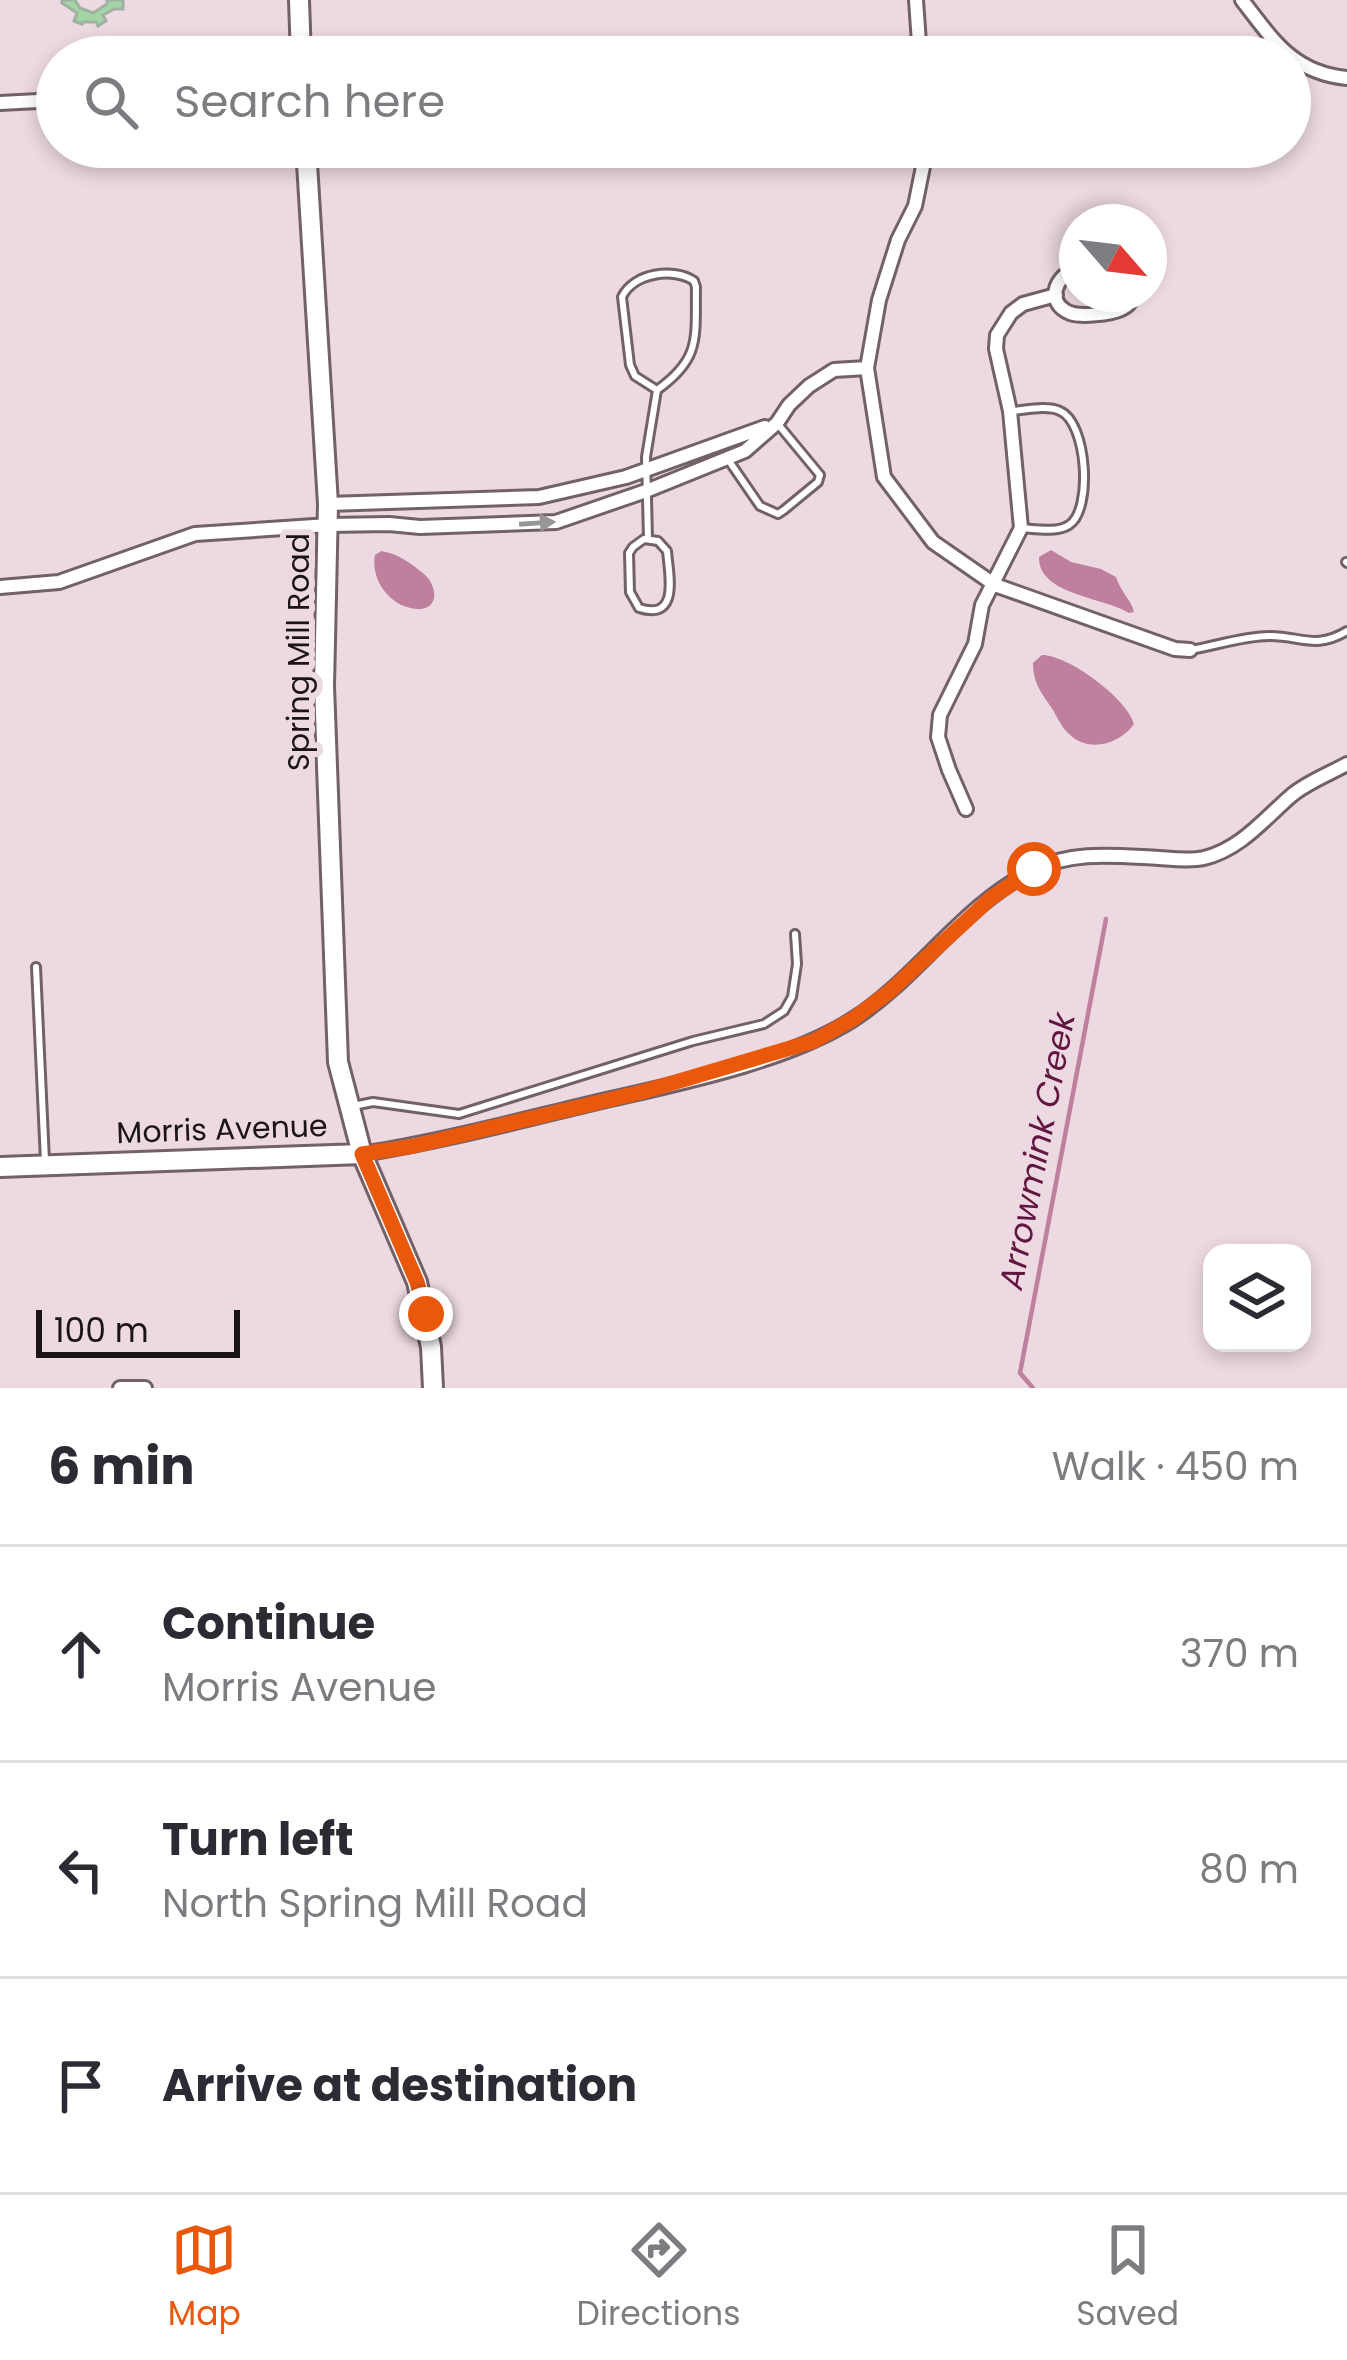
<!DOCTYPE html>
<meta charset="utf-8">
<style>
body{margin:0;font-family:Poppins,sans-serif;background:#f7f7f7;color:#2b2b33}
.controls{position:absolute;right:36px;bottom:36px;display:grid;overflow:hidden;border-radius:24px;box-shadow:0 6px 18px #0003}
.controls button{width:108px;height:108px;display:grid;place-items:center;padding:0;border:0;border-bottom:3px solid #e1e1e2;background:#fff;color:#2b2b33;font:60px sans-serif}
.compass{position:absolute;left:1059px;top:204px;width:108px;height:108px;border-radius:50%;background:#fff;box-shadow:0 6px 18px #0003;rotate:118deg}
.scale{position:absolute;left:36px;bottom:30px;width:204px;box-sizing:border-box;padding-left:12px;border:6px solid #1b1417;border-top:0;font-size:33px;line-height:42px;white-space:nowrap;color:#1b1417;-webkit-text-stroke:9px #edd9e1;paint-order:stroke}
.stop{position:absolute;width:36px;height:36px;margin:-27px;border:9px solid #ea580c;border-radius:50%;background:#fff}
.stop.end{background:#ea580c;border-color:#fff;box-shadow:0 3px 12px #0008}
.list{margin:0;padding:0;list-style:none}
h2{display:flex;justify-content:space-between;align-items:center;height:156px;margin:0;padding:0 48px;font-size:51px}
h2 small{font-size:39px;font-weight:400;color:#7c7c81}
.list li{display:grid;grid-template-columns:78px 1fr auto;gap:36px;align-items:center;box-sizing:border-box;height:216px;padding:0 48px;border-top:3px solid #e1e1e2}
.list b{display:block;font-size:45px;white-space:nowrap}
.list p{margin:0;font-size:39px;white-space:nowrap;color:#7c7c81}
.list em{font-size:39px;font-style:normal;color:#7c7c81}
.icon{flex:none;width:66px;height:66px;fill:none;stroke:currentColor;stroke-width:2;stroke-linecap:round;stroke-linejoin:round}
.map{position:relative;flex:none;width:1347px;height:1388px;overflow:hidden}
.search{position:absolute;background:#fff;box-shadow:0 6px 18px #0003;left:36px;right:36px;top:36px;height:132px;display:flex;align-items:center;gap:30px;box-sizing:border-box;padding:0 42px;border-radius:66px;color:#7c7c81;font-size:45px}
.sheet{height:804px;background:#fff}
nav{display:flex;justify-content:space-around;align-items:center;box-sizing:border-box;height:168px;border-top:3px solid #e1e1e2;background:#fff;font-size:33px;color:#7c7c81}
nav a{display:grid;justify-items:center;gap:6px}
nav .on{color:#ea580c}
.map>svg:first-child{display:block}
.water{fill:#bf809d}
.lines{fill:none;stroke-linecap:round;stroke-linejoin:round}
.stream{stroke:#bf809d;stroke-width:4.5}
.building{fill:#a1d5a4;stroke:#a2b0a3;stroke-width:3}
.lane-casing{stroke:#726168;stroke-width:12}
.street-casing{stroke:#726168;stroke-width:18}
.secondary-casing{stroke:#726168;stroke-width:24}
.lane{stroke:#fff;stroke-width:6}
.street{stroke:#fff;stroke-width:12}
.secondary{stroke:#fff;stroke-width:18}
.oneway{fill:#989597}
.route{stroke:#ea580c;stroke-width:15}
.labels{text-anchor:middle;dominant-baseline:central;stroke-width:12;stroke-linejoin:round;paint-order:stroke}
.street-label{font-size:30px;fill:#1b1417;stroke:#edd9e1}
.water-label{font-size:33px;font-style:italic;fill:#611540;stroke:#edd9e1}
</style>
<div class="map">
<svg width="1347" height="1388" viewBox="0 0 1347 1388">
<rect width="100%" height="100%" fill="#edd9e1"/>
<path class="water" d="M1051 550 1071 562 1101 569 1116 577C1120 591 1132 601 1134 612L1129 613C1103 597 1038 595 1039 557Z
M381 551C397 553 412 564 424 574 436 584 441 608 419 609 391 609 370 580 375 555Z
M1042 655C1068 655 1127 698 1134 724 1119 745 1087 754 1067 732 1060 725 1056 714 1051 707 1040 691 1033 682 1033 663Z"/>
<g class="lines">
<path class="stream" d="M1033 1388 1020 1373 1106 919"/>
</g>
<path class="building" d="M62 0H75L80 8 93 13 107 4V0H123V9H114L103 15 106 21 98 26 96 22H83L82 24 74 21 77 13 62 3Z"/>
<g class="lines">
<g class="lane-casing">
<path id="lane" d="M1012 411C1026 410 1047 405 1060 411 1087 422 1093 510 1069 525 1057 533 1036 529 1021 528
M727 458 760 506 778 514 784 510 818 482 820 475 777 423
M644 539 658 541 667 551C669 575 680 621 639 608L630 592 629 553 633 547Z
M648 539 646 457 657 390C702 358 695 337 696 287L694 281C674 267 633 273 622 297L630 365 635 376 657 390
M1346 562 1347 563
M1190 650C1215 646 1244 636 1269 636 1302 636 1315 650 1347 631
M36 967 45 1161
M353 1106 373 1102 459 1114 693 1041 764 1024 784 1011 792 997 797 964 795 934"/>
</g>
<g class="street-casing">
<path id="street" d="M916 0 920 57
M1242 0C1273 40 1293 73 1347 78
M0 103 57 100
M927 147 915 206 898 240 879 300 867 368 884 477 933 542 995 585 1175 649 1190 650
M1077 269C1055 275 1045 303 1070 313 1081 317 1110 314 1121 309 1130 305 1130 302 1134 294
M328 504 539 497 626 477 765 427
M0 587 59 582 195 534 329 525 389 524 420 527 556 522 646 491 745 451 777 423 789 405 809 386 834 370 867 368
M966 809 949 770 938 737 940 715 975 644 982 605 1021 528 1010 411 996 349 997 335 1011 313 1023 304 1056 295
M362 1154C443 1141 522 1120 602 1101 680 1083 785 1062 852 1020 918 978 962 905 1034 870 1073 850 1117 856 1159 858 1174 859 1190 861 1204 858 1241 849 1264 819 1292 795 1308 782 1329 774 1347 764
M120 1388H145"/>
</g>
<g class="secondary-casing">
<path id="secondary" d="M299 0 301 57
M306 147 328 504 324 686 338 1062 362 1154 417 1282 431 1347 433 1388
M0 1167 362 1154"/>
</g>
<use href="#lane" class="lane"/>
<use href="#street" class="street"/>
<use href="#secondary" class="secondary"/>
</g>
<defs><path id="oneway-solid" d="M-6-.8H1V-3.2L6.5 0L1 3.2V.8H-6Z" transform="scale(3)"/></defs>
<use class="oneway" href="#oneway-solid" transform="translate(537 523) rotate(-4)"/>
<g class="lines">
<path class="route" d="M426 1314 417 1282 362 1154 414 1146 642 1092 814 1041 853 1019 889 992 991 898 1034 869"/>
</g>
<g class="labels">
<g class="street-label">
<text transform="translate(298 652) rotate(-90)">Spring Mill Road</text>
<text transform="translate(222 1129) rotate(-2)">Morris Avenue</text>
</g>
<g class="water-label">
<text transform="translate(1037 1151) rotate(-79)">Arrowmink Creek</text>
</g>
</g>
</svg>
<div class="controls">
<button><svg class="icon" aria-label="layers" viewBox="0 0 24 24"><path d="M12 4l9 5-9 5-9-5zM3 14l9 5 9-5"/></svg></button>
</div>
<svg class="compass" viewBox="-18 -18 36 36"><path d="M0-13l5 13h-10z" fill="#e53935"/><path d="M0 13l5-13h-10z" fill="#7c7c81"/></svg>
<div class="scale">100 m</div>
<div class="stop" style="left:1034px;top:869px"></div>
<div class="stop end" style="left:426px;top:1314px"></div>
<div class="search"><svg class="icon" aria-label="search" viewBox="0 0 24 24"><circle cx="10" cy="10" r="6"/><path d="M15 15l6 6"/></svg>Search here</div>
</div>
<section class="sheet">
<h2>6 min<small>Walk · 450 m</small></h2>
<ul class="list">
<li><svg class="icon" aria-label="ahead" viewBox="0 0 24 24"><path d="M12 20V5M6 11l6-6 6 6"/></svg><div><b>Continue</b><p>Morris Avenue</p></div><em>370 m</em></li>
<li><svg class="icon" aria-label="left" viewBox="0 0 24 24"><path d="M17 20v-9H6M10 6l-5 5 5 5"/></svg><div><b>Turn left</b><p>North Spring Mill Road</p></div><em>80 m</em></li>
<li><svg class="icon" aria-label="arrive" viewBox="0 0 24 24"><path d="M6 21V4h12l-3 4 3 4H6"/></svg><div><b>Arrive at destination</b></div></li>
</ul>
</section>
<nav>
<a class="on"><svg class="icon" aria-label="map" viewBox="0 0 24 24"><path d="M3 6l6-2 6 2 6-2v14l-6 2-6-2-6 2zM9 4v14M15 6v14"/></svg>Map</a>
<a><svg class="icon" aria-label="directions" viewBox="0 0 24 24"><path d="M12 3l9 9-9 9-9-9zM9 14v-3h6M13 9l2 2-2 2"/></svg>Directions</a>
<a><svg class="icon" aria-label="saved" viewBox="0 0 24 24"><path d="M7 4h10v16l-5-4-5 4z"/></svg>Saved</a>
</nav>
